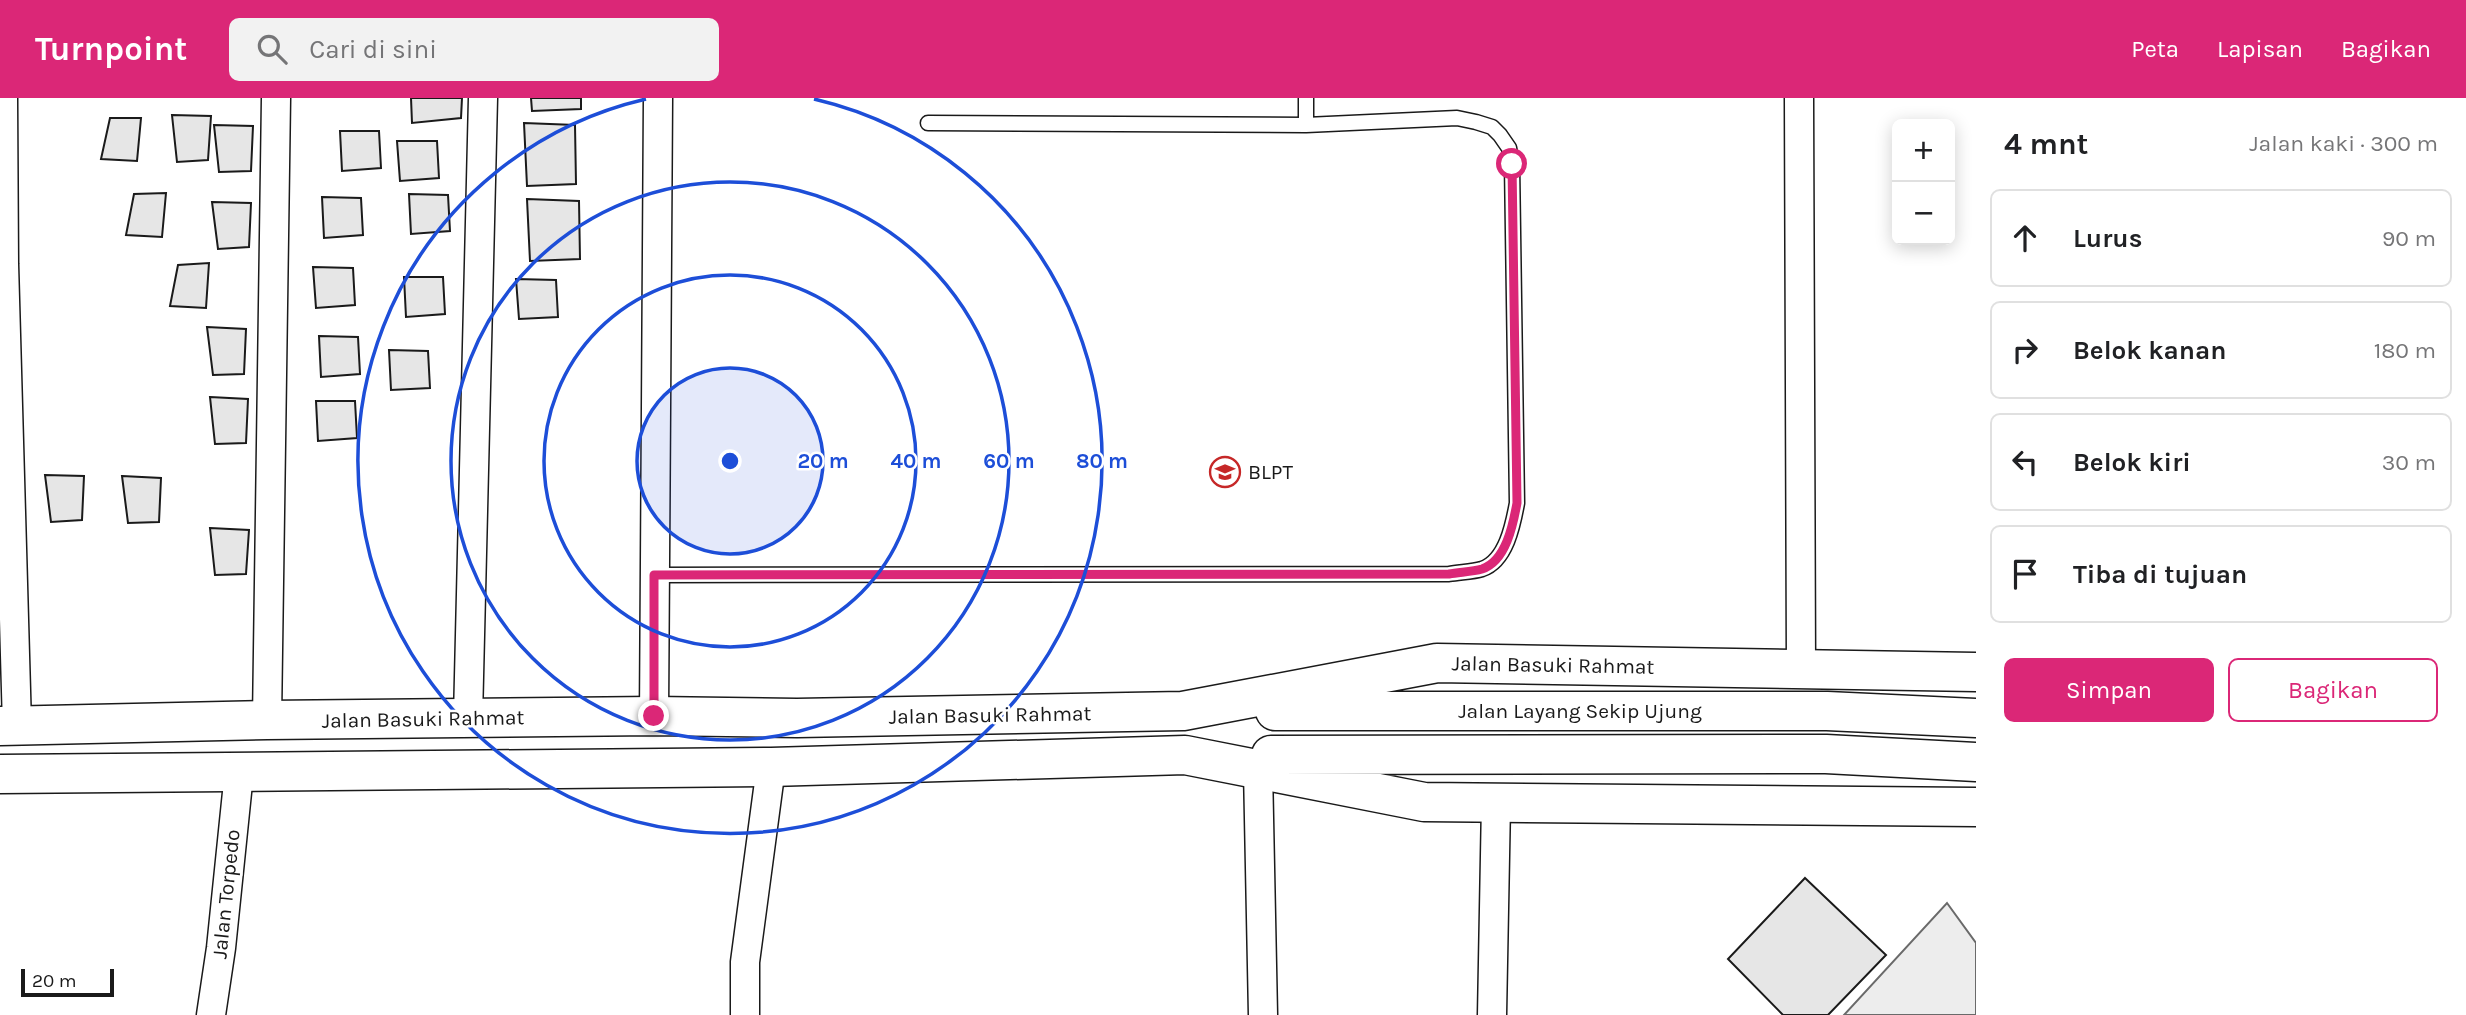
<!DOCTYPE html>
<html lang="id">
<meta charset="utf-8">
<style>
body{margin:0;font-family:Karla,sans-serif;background:#f2f2f2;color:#202124}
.controls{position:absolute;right:21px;top:21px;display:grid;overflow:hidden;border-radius:10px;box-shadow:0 4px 18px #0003}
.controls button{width:63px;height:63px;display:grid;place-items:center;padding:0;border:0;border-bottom:2px solid #e0e0e0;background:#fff;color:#202124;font:35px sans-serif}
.scale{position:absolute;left:21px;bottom:18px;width:93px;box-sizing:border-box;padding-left:7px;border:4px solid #1a1a1a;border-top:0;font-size:19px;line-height:24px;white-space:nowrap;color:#1a1a1a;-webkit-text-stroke:5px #fff;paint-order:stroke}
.stop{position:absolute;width:21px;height:21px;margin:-16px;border:5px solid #db2777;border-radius:50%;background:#fff}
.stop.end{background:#db2777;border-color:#fff;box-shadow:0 2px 7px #0008}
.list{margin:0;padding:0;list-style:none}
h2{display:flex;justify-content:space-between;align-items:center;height:91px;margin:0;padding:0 28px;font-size:30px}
h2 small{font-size:23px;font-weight:400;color:#757577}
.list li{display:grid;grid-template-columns:46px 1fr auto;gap:21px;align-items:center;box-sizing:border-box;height:98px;margin:0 14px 14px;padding:0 14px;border:2px solid #e0e0e0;border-radius:10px}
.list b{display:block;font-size:26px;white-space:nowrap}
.list em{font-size:23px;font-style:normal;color:#757577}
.actions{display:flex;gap:14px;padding:21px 28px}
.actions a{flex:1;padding:16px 0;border:2px solid #db2777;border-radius:10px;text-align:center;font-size:24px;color:#db2777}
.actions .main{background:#db2777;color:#fff}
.icon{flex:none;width:38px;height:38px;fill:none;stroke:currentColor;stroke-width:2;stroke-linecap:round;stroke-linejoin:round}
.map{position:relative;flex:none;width:1976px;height:917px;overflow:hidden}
header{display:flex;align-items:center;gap:42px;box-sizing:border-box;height:98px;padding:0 35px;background:#db2777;color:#fff}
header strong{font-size:33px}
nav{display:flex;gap:38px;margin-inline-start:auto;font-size:24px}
.search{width:490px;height:63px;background:#f2f2f2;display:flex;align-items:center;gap:18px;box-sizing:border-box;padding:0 24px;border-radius:10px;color:#757577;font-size:26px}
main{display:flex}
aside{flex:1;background:#fff}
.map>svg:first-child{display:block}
.built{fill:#ededed;stroke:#6a6a6a;stroke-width:2}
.building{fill:#e6e6e6;stroke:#1a1a1a;stroke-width:2}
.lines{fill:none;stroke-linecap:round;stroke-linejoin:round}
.lane-casing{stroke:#1a1a1a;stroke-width:17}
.street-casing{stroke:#1a1a1a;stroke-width:31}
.highway-casing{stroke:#1a1a1a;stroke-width:41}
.lane{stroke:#fff;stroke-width:14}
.street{stroke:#fff;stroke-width:28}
.highway{stroke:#fff;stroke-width:38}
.route{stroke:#db2777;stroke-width:9}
.ring{fill:none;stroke:#1d4ed8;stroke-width:3.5}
.labels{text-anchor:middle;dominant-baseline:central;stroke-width:5;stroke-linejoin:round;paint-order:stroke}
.poi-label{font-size:21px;fill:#1a1a1a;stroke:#fff;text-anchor:start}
.street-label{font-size:21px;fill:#1a1a1a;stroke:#fff}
.centre{fill:#1d4ed8;stroke:#fff;stroke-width:3.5}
.ring-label{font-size:21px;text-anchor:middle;font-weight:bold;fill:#1d4ed8;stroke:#fff;stroke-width:5;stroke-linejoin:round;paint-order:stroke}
</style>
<header>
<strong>Turnpoint</strong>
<div class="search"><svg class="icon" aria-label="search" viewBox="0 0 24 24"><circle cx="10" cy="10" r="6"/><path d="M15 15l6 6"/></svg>Cari di sini</div>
<nav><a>Peta</a><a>Lapisan</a><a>Bagikan</a></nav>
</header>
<main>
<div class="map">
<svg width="1976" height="917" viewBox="0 0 1976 917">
<rect width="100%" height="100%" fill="#fff"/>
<path class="built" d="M1947 805 1976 845V917H1844Z"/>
<path class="building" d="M411 0H462L461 20 412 25Z
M531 0H581V11L532 13Z
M172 17 211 18 208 62 177 64Z
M110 20H141L137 63 101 61Z
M524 25 575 27 576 86 527 88Z
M214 27 253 28 251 73 219 74Z
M340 33H379L381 70 342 73Z
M397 43H437L439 80 400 83Z
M166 95 162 139 126 137 134 96Z
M409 96 448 97 450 133 411 136Z
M322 99 361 100 363 137 324 140Z
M527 101 579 103 580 161 530 163Z
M212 104 251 105 249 149 218 151Z
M209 165 206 210 170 208 178 167Z
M313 169 353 170 355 207 316 210Z
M404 179H443L445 216 406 219Z
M516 181 556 182 558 219 519 221Z
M207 229 246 231 244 276 213 277Z
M319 238 358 239 360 276 321 279Z
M389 252 428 253 430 290 391 292Z
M210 299 248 301 246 345 215 346Z
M316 303H355L357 340 318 343Z
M45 377 84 378 82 422 51 424Z
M122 378 161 380 159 424 128 425Z
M210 430 249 432 246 476 215 477Z
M1805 780 1886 857 1828 917H1783L1728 861Z"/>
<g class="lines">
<g class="lane-casing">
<path id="lane" d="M928 25 1306 27
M655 477 1449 476C1459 474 1472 474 1482 471 1506 463 1513 427 1517 405L1512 66 1509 50 1500 37 1492 29 1476 24 1457 20 1306 27V0"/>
</g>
<g class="street-casing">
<path id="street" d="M3 0 4 166 17 628
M1799 0 1801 571
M654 618 658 0
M468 620 483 0
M267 622 276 0
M1258 671 1263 917
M211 917 221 850 239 675
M745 917V864L771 669
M1492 917 1496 705"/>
</g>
<g class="highway-casing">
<path id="highway" d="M1275 613H1827L1976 620
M0 628 267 622 654 618 797 620 1183 613 1437 565 1976 574
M1271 657 1826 656 1976 664
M0 676 771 669 1185 657 1424 704 1976 709"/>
</g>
<use href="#lane" class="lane"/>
<use href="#street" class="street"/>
<use href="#highway" class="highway"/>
</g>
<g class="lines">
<path class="route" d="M654 618V477L1449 476C1459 474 1472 474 1482 471 1506 463 1513 427 1517 405L1512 66"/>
</g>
<circle cx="730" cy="363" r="93" fill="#1d4ed8" fill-opacity=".12"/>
<g class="ring">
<circle cx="730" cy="363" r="93"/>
<circle cx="730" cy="363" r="186"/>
<circle cx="730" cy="363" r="279"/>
<path d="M814 1A372 372 0 1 1 646 1"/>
</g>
<defs>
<g id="school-ring" transform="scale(1.575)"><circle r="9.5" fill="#fff" stroke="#c62828" stroke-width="1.5"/><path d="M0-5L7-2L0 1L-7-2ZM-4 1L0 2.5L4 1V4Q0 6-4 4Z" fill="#c62828"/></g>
</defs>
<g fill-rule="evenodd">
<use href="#school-ring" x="1225" y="374"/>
</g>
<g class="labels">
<g class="poi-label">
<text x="1248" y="374">BLPT</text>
</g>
<g class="street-label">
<text transform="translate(1553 567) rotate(1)">Jalan Basuki Rahmat</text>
<text x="1580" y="613">Jalan Layang Sekip Ujung</text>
<text transform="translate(990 617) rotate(-1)">Jalan Basuki Rahmat</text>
<text transform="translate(423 621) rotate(-1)">Jalan Basuki Rahmat</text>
<text transform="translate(226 796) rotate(-84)">Jalan Torpedo</text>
</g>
</g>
<circle cx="730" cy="363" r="10" class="centre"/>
<g class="ring-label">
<text x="823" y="370">20 m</text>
<text x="916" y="370">40 m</text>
<text x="1009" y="370">60 m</text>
<text x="1102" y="370">80 m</text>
</g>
</svg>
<div class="controls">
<button>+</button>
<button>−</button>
</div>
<div class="scale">20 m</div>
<div class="stop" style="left:1512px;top:66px"></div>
<div class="stop end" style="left:654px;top:618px"></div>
</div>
<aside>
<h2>4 mnt<small>Jalan kaki · 300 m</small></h2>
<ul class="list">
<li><svg class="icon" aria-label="ahead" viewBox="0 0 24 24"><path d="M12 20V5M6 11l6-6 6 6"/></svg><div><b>Lurus</b></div><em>90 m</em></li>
<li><svg class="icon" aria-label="right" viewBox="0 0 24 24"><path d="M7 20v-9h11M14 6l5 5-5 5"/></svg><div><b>Belok kanan</b></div><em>180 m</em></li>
<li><svg class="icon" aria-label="left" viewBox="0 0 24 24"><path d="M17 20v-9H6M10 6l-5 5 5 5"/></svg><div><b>Belok kiri</b></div><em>30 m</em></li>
<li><svg class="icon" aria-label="arrive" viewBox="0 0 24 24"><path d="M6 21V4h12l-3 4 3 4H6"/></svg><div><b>Tiba di tujuan</b></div></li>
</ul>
<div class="actions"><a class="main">Simpan</a><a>Bagikan</a></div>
</aside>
</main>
